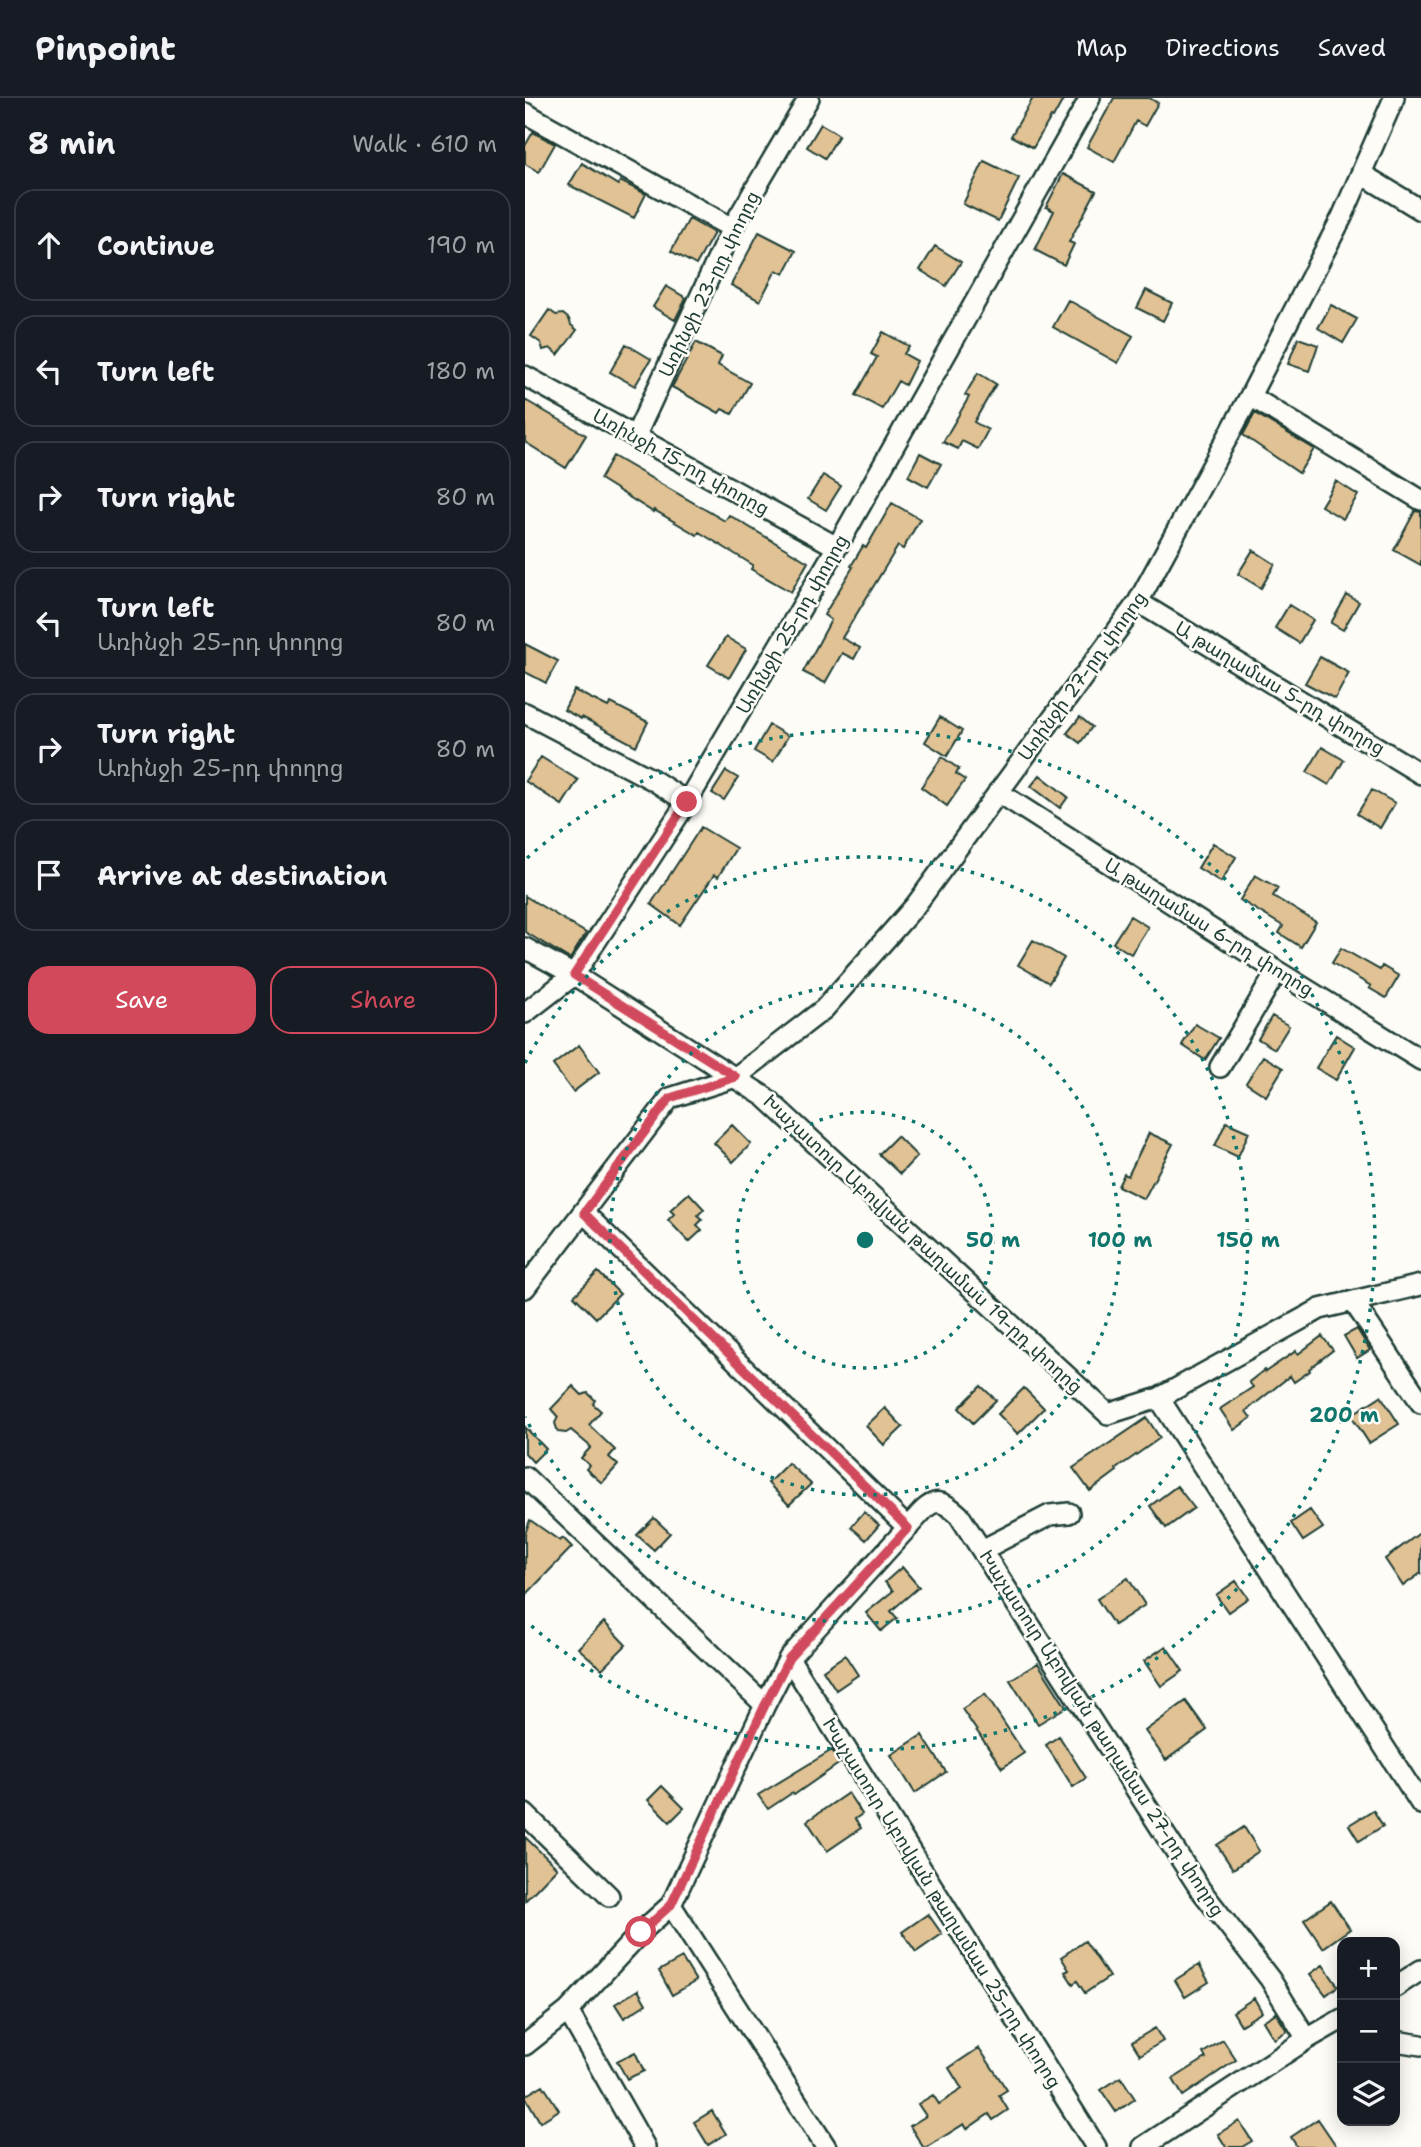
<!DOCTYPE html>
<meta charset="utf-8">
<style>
body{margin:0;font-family:"Shantell Sans","Noto Sans Armenian",sans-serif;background:#20242c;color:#f1f3f6}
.controls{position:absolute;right:21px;bottom:21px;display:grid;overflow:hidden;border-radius:14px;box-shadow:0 4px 18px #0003}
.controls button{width:63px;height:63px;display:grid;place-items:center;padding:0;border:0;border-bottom:2px solid #363941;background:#171b24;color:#f1f3f6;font:35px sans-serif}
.stop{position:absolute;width:21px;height:21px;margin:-16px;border:5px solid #d1495b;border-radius:50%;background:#fff}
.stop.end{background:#d1495b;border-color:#fff;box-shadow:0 2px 7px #0008}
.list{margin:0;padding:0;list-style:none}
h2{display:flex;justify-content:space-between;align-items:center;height:91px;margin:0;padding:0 28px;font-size:30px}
h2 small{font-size:23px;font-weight:400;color:#9ea1a6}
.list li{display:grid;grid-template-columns:46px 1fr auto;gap:21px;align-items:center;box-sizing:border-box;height:112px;margin:0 14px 14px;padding:0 14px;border:2px solid #363941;border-radius:21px}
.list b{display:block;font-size:26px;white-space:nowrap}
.list p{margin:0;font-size:23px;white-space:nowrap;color:#9ea1a6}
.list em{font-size:23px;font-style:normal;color:#9ea1a6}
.actions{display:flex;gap:14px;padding:21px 28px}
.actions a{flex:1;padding:16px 0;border:2px solid #d1495b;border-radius:21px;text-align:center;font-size:24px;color:#d1495b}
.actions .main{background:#d1495b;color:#fff}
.icon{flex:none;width:38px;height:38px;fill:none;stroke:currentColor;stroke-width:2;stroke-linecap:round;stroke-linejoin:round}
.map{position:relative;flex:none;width:896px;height:2049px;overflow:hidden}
header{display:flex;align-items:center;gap:42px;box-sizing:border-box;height:98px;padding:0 35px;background:#171b24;border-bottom:2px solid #363941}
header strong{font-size:33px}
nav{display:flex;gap:38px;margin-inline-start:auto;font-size:24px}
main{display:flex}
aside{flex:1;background:#171b24}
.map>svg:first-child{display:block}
.building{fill:#e1c294;stroke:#1f3d34;stroke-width:2}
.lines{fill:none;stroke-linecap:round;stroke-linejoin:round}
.minor-casing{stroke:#1f3d34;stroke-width:24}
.minor{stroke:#fdfcf7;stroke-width:19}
.route{stroke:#d1495b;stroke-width:9}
.ring{fill:none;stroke:#0f766e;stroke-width:3.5;stroke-dasharray:3.5 7}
.labels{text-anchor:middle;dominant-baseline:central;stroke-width:5;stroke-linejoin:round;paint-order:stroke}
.street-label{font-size:19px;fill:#1f3d34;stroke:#fdfcf7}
.centre{fill:#0f766e;stroke:#fdfcf7;stroke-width:3.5}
.ring-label{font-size:21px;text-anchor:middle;font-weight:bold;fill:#0f766e;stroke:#fdfcf7;stroke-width:5;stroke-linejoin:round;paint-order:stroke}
</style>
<header>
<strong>Pinpoint</strong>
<nav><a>Map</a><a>Directions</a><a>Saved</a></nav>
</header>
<main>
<aside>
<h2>8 min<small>Walk · 610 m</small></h2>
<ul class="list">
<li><svg class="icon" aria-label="ahead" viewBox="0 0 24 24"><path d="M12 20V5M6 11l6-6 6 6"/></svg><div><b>Continue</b></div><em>190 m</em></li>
<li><svg class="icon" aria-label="left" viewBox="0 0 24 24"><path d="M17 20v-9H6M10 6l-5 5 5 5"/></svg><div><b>Turn left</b></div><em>180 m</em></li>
<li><svg class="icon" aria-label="right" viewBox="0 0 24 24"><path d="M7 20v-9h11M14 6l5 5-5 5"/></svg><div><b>Turn right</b></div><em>80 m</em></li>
<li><svg class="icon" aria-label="left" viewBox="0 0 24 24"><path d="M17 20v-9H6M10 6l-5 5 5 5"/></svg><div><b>Turn left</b><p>Առինջի 25-րդ փողոց</p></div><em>80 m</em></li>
<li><svg class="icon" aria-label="right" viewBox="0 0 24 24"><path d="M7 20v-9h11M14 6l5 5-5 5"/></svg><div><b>Turn right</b><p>Առինջի 25-րդ փողոց</p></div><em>80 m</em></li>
<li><svg class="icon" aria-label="arrive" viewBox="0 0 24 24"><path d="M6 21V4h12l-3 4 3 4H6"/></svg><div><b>Arrive at destination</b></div></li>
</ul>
<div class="actions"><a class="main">Save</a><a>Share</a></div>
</aside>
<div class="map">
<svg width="896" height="2049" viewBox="0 0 896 2049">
<rect width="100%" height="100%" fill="#fdfcf7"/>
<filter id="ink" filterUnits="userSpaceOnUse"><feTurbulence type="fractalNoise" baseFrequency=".0143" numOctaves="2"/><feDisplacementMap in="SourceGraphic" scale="14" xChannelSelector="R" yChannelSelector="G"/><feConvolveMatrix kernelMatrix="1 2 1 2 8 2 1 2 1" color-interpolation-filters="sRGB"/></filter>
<g filter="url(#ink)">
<path class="building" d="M508 0H539L528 20 526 19 508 50 486 38Z
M589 0H624L633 5 620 28 611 23 589 64 562 49Z
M296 26 314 37 300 60 282 49Z
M8 34 30 46 14 74 0 66V48Z
M459 63 494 80 473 123 438 106Z
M57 65 93 87 95 83 121 96 109 120 44 87Z
M538 76 571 93 544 144 549 146 539 167 510 152 529 113 521 109Z
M164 121 189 135 171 167 146 153Z
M234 134 271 153 259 176 251 172 235 203 206 187Z
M410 148 436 164 421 188 395 172Z
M141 188 161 200 150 222 128 209Z
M621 192 647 205 638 223 612 210Z
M543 202 608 238 593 265 528 229Z
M806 207 832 221 818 245 793 230Z
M24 212 31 217 38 216 44 221 46 227 52 232 33 257 25 250 18 252 16 245 6 238Z
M358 234 384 248 379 256 392 263 380 287 373 283 357 311 331 297 352 259 346 256Z
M773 240 793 247 784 273 763 266Z
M171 244 197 258 193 267 225 285 207 316 197 311 194 315 147 289Z
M101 246 126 261 110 288 85 274Z
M453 275 471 286 449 324 463 332 453 351 437 343 433 351 418 344 444 299 440 297Z
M0 302 61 337 41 370 0 344Z
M730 315 789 351 774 375 718 337Z
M395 355 416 366 403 389 383 378Z
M88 358 200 423 204 417 283 464 266 494 226 471 228 467 174 434 172 437 129 412 128 414 75 381Z
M298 377 316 388 301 412 283 401Z
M811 383 833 397 818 421 796 408Z
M367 405 395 421 378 451 373 448 317 540 335 550 329 561 317 555 300 585 278 574 306 522 299 517 328 469 326 468 338 448 341 450Z
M890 413 896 414V467L869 452Z
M728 452 750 466 736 490 713 476Z
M822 497 834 504 818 532 806 525Z
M764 507 788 522 774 545 750 530Z
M201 539 221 551 204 580 183 567Z
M0 546 33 563 21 585 0 574Z
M795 559 824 575 810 601 780 585Z
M49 592 83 609 86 605 123 624 111 648 57 619 56 621 39 612Z
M415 619 437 633 422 658 400 644Z
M555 619 567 629 555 645 542 635Z
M244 627 263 638 248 664 229 653Z
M797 649 819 662 804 687 782 674Z
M16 659 53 682 37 707 0 683Z
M417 659 434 671 431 676 440 682 422 708 396 689Z
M201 673 213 680 199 702 187 695Z
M515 677 543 699 535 710 506 688Z
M847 692 870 705 855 730 832 716Z
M176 729 211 750 193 779 189 777 155 827 126 806Z
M688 745 711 759 696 784 673 770Z
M730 777 753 790 748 798 791 824 776 849 754 835 758 828 715 802Z
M0 798 61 835 45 861 0 834Z
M605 818 623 829 606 856 588 845Z
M508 842 539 860 524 885 493 867Z
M816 850 855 872 857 868 874 878 861 900 844 890 846 888 807 865Z
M747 918 764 928 750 951 733 941Z
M670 926 694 940 680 962 657 947Z
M811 937 830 949 811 982 791 970Z
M54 947 74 974 48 994 28 967Z
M738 958 758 970 741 998 721 985Z
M701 1024 724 1034 713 1059 690 1048Z
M207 1027 226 1046 208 1064 189 1045Z
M624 1035 648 1046 619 1101 593 1088 599 1076 603 1078Z
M372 1038 392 1058 375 1076 354 1056Z
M164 1095 179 1111 173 1117 177 1122 172 1127 177 1132 164 1144 143 1122 149 1116 145 1112Z
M73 1174 95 1196 71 1220 49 1198Z
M832 1231 845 1252 832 1260 819 1238Z
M797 1238 808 1252 784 1271 785 1273 769 1284 765 1278 721 1313 726 1320 709 1332 695 1311 728 1289 724 1284 739 1272 740 1274 771 1253 773 1256Z
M48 1288 57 1297 63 1295 70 1302 68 1306 76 1313 64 1327 90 1352 84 1359 93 1367 77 1385 61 1371 64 1367 56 1360 66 1349 46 1332 41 1335 33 1334 30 1325 33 1319 26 1311Z
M456 1288 471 1302 448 1325 434 1310Z
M499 1290 519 1310 493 1336 473 1316Z
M856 1298 874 1326 844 1345 826 1317Z
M360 1310 378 1329 359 1347 341 1328Z
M622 1320 635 1340 591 1371 592 1373 565 1393 548 1370Z
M0 1329 21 1351 8 1364 0 1355Z
M263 1365 286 1386 264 1407 243 1385Z
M652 1388 669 1410 641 1430 625 1408Z
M785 1412 798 1430 778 1443 766 1425Z
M339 1414 354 1427 341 1442 326 1429Z
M129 1420 145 1435 129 1452 112 1437Z
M5 1422 35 1443 38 1440 47 1449 0 1498V1436Z
M896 1434V1475L878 1488 860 1461Z
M377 1469 394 1489 366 1513 372 1520 356 1533 341 1515 368 1493 360 1484Z
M603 1480 620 1507 589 1527 572 1501Z
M711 1483 723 1500 703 1514 691 1497Z
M79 1524 101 1547 77 1571 53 1550Z
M641 1548 658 1573 636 1588 619 1563Z
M320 1557 333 1577 311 1592 298 1572Z
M513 1565 541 1609 513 1626 485 1582Z
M460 1596 499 1655 477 1670 437 1611Z
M661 1603 682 1632 641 1662 620 1633Z
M397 1637 421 1674 390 1695 366 1657Z
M534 1638 561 1680 548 1689 521 1647Z
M307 1652 315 1665 269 1697 267 1695 243 1711 233 1697Z
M137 1688 159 1710 145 1724 123 1702Z
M323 1695 337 1716 330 1721 336 1730 302 1753 282 1723Z
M848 1712 858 1728 834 1743 824 1727Z
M719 1729 734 1753 708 1771 692 1747Z
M0 1739 32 1770 0 1803Z
M806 1803 825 1831 798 1850 779 1822Z
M403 1816 417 1836 391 1854 377 1834Z
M560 1843 584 1879 560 1895 552 1883 548 1886 540 1874 544 1872 536 1859Z
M157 1860 171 1883 147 1897 134 1873Z
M674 1867 684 1884 660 1899 650 1882Z
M798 1867 813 1888 801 1897 785 1876Z
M113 1892 121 1906 99 1920 90 1906Z
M729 1900 737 1914 716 1927 708 1914Z
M751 1915 762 1933 749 1941 738 1923Z
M630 1930 638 1943 615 1957 607 1944Z
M698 1942 711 1962 658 1998 648 1981 681 1960 678 1955Z
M454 1950 482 1992 474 1997 483 2012 468 2022 464 2016 442 2031 439 2026 402 2049H398L385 2028 401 2018 393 2006 408 1997 414 2006 437 1991 424 1970Z
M110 1954 119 1973 102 1981 92 1963Z
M596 1979 610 2001 591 2014 576 1992Z
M18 1987 34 2012 15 2024 0 1998Z
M187 2013 201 2036 183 2047 169 2024Z
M793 2021 812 2049H772L766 2039Z
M714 2023 727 2043 717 2049H701L693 2036Z"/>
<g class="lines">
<g class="minor-casing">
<path id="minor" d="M565 0 312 449 162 704 49 877 240 999 583 1316 634 1300 795 1211 896 1187
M0 15 207 130
M837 76 896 112
M0 278 312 449
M725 298 896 402
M110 339 207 130 284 0
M613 504 896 676
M0 615 128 682 162 704
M473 694 752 873 896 962
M0 850 49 877 0 915
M695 969 752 873
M59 1115 383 1430
M0 1190 145 1000 211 979 299 911 390 808 613 504 725 298 817 119 869 0
M828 1203 896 1305
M634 1300 896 1706
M0 1379 240 1607
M457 1452 525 1417 544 1415
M264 1560 571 2049
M0 1716 84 1798
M146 1807 301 2049
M870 1889 896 1872
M43 1913 120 2049
M870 1943 896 1947
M0 1947 43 1913 116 1834 146 1807 240 1607 264 1560 394 1417C410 1399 417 1402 434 1417L675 1791 745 1881 782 1941
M618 2049 782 1941 817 1921"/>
</g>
<use href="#minor" class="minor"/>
</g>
</g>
<g class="lines" filter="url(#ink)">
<path class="route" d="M116 1834 146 1807 240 1607 264 1560 383 1430 59 1115 145 1000 211 979 49 877 162 704"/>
</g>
<g class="ring">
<circle cx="340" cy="1142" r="128"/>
<circle cx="340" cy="1142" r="255"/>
<path d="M0 965A383 383 0 1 1 0 1319"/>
<path d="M2 760A510 510 0 1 1 2 1524"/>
</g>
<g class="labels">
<g class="street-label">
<text transform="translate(184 186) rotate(-64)">Առինջի 23-րդ փողոց</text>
<text transform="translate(156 364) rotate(29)">Առինջի 15-րդ փողոց</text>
<text transform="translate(267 526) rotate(-60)">Առինջի 25-րդ փողոց</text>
<text transform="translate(557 578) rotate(-54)">Առինջի 27-րդ փողոց</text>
<text transform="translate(755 590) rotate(31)">Ա թաղամաս 5-րդ փողոց</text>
<text transform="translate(684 829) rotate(32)">Ա թաղամաս 6-րդ փողոց</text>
<text transform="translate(398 1146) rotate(43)">Խաչատուր Աբովյան թաղամաս 19-րդ փողոց</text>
<text transform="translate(577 1635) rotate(57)">Խաչատուր Աբովյան թաղամաս 27-րդ փողոց</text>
<text transform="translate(417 1805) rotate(58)">Խաչատուր Աբովյան թաղամաս 25-րդ փողոց</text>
</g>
</g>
<circle cx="340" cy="1142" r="10" class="centre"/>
<g class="ring-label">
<text x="468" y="1149">50 m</text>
<text x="595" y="1149">100 m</text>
<text x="723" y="1149">150 m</text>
<text x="819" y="1324">200 m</text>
</g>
</svg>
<div class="controls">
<button>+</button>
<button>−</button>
<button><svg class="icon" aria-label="layers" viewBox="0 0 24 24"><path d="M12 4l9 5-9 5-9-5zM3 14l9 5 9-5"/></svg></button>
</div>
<div class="stop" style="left:116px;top:1834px"></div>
<div class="stop end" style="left:162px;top:704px"></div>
</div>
</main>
